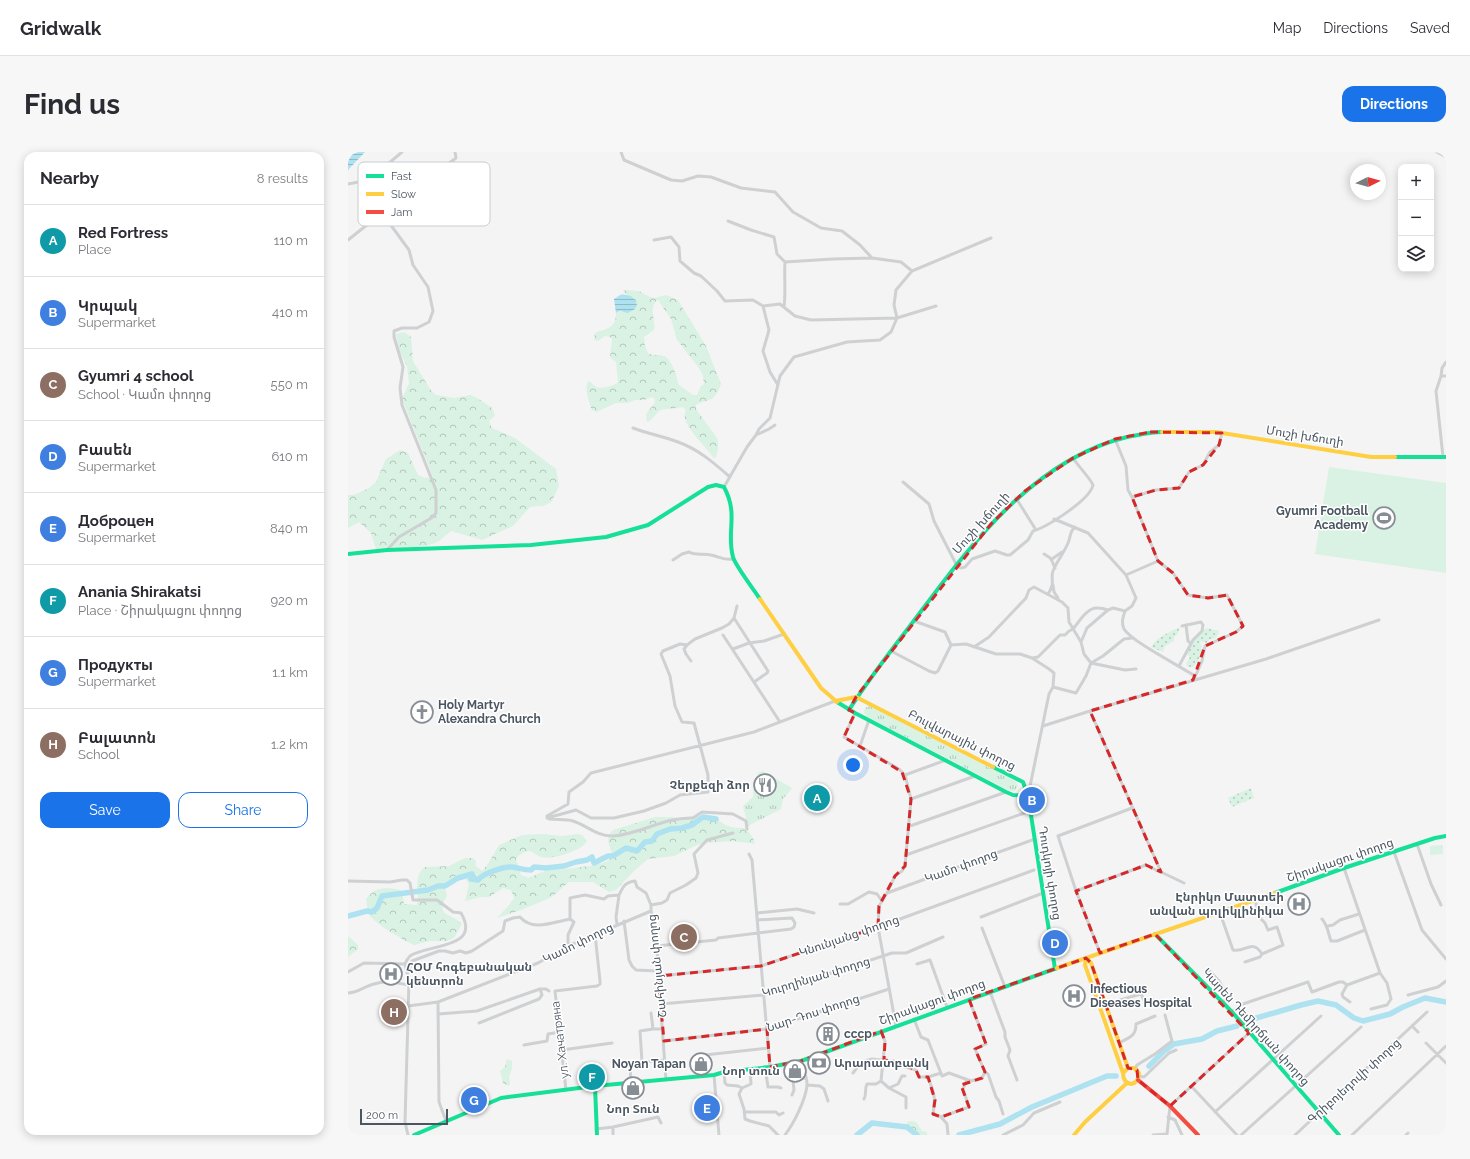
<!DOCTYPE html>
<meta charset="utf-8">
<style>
body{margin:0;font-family:Raleway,"Noto Sans Armenian",sans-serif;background:#f7f7f7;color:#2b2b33}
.controls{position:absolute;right:12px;top:12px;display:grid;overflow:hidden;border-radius:8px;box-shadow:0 2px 10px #0003}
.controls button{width:36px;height:36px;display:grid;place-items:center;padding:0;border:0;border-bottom:1px solid #e1e1e2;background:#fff;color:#2b2b33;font:20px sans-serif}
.compass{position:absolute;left:1002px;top:12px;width:36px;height:36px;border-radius:50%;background:#fff;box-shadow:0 2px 10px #0003;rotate:85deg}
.scale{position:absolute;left:12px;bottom:10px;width:88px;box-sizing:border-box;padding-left:4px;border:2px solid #4a5661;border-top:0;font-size:11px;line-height:14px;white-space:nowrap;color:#4a5661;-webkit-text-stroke:3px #fff;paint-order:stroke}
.you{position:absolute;left:505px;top:613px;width:14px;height:14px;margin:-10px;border:3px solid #fff;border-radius:50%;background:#1a73e8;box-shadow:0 0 0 6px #1a73e833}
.badge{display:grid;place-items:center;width:26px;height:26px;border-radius:50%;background:#1a73e8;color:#fff;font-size:13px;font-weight:700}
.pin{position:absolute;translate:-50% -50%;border:2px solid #fff;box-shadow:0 1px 4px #0006}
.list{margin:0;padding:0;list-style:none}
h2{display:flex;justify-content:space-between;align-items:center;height:52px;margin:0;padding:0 16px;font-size:17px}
h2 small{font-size:13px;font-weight:400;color:#7c7c81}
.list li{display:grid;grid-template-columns:26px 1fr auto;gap:12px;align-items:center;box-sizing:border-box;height:72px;padding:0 16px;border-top:1px solid #e1e1e2}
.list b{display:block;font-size:15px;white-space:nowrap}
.list p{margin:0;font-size:13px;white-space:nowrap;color:#7c7c81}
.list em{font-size:13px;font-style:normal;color:#7c7c81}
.actions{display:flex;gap:8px;padding:12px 16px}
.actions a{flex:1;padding:9px 0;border:1px solid #1a73e8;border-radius:12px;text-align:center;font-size:14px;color:#1a73e8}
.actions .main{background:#1a73e8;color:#fff}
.icon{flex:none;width:22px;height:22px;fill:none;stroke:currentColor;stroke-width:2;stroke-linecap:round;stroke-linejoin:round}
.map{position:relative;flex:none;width:1098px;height:983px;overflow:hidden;border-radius:12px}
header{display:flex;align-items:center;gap:24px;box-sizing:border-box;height:56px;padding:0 20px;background:#fff;border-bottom:1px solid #e1e1e2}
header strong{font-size:19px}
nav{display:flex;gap:22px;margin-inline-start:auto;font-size:14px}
.intro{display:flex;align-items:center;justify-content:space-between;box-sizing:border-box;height:96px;padding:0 24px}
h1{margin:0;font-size:28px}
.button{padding:10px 18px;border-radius:12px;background:#1a73e8;color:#fff;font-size:14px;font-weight:700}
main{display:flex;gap:24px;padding:0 24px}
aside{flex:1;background:#fff;border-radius:12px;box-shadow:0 2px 10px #0003}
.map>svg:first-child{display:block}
.education{fill:#e6e5e6}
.grass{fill:url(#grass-tufts)}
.forest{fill:url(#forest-crowns);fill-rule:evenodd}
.park{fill:url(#park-dots)}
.pitch{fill:#d9f2e3}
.water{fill:url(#water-rules)}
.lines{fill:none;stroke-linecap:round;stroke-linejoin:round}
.river{stroke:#aee2f0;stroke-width:5.5}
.street{stroke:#ced0d2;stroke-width:3}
.fast{stroke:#16e098;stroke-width:4}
.slow{stroke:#ffcf43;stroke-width:4}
.jam{stroke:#f24e42;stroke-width:4}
.marked{fill:none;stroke:#d62828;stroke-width:3;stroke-dasharray:8 5;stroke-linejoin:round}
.labels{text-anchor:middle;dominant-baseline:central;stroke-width:3;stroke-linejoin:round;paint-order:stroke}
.street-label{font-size:12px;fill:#4a5661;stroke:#fff}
.poi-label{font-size:12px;font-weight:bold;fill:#4a5661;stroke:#fff;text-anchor:end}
.key{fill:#fff;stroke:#c9ccd0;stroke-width:1}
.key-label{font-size:11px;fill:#4a5661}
</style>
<header>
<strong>Gridwalk</strong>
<nav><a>Map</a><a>Directions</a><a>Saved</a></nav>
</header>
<div class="intro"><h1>Find us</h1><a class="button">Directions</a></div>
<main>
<aside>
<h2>Nearby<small>8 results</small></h2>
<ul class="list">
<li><span class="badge" style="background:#0f9aa8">A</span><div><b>Red Fortress</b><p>Place</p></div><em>110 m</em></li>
<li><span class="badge" style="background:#3f7fe0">B</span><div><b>Կրպակ</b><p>Supermarket</p></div><em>410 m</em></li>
<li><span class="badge" style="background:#8d6e63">C</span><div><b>Gyumri 4 school</b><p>School · Կամո փողոց</p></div><em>550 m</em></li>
<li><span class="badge" style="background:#3f7fe0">D</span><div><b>Բասեն</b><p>Supermarket</p></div><em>610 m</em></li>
<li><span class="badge" style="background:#3f7fe0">E</span><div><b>Доброцен</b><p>Supermarket</p></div><em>840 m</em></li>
<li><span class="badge" style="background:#0f9aa8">F</span><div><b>Anania Shirakatsi</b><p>Place · Շիրակացու փողոց</p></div><em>920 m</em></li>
<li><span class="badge" style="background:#3f7fe0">G</span><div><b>Продукты</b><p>Supermarket</p></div><em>1.1 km</em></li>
<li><span class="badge" style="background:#8d6e63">H</span><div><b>Բալատոն</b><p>School</p></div><em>1.2 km</em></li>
</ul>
<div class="actions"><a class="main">Save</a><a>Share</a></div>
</aside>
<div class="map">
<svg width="1098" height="983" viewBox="0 0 1098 983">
<defs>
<pattern id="grass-tufts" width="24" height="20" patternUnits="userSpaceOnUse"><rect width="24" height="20" fill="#d9f2e3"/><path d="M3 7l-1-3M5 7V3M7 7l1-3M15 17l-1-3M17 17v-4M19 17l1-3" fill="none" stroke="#b2c7bb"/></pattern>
<pattern id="forest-crowns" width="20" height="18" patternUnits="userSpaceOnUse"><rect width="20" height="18" fill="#d9f2e3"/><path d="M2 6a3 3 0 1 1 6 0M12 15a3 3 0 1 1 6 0" fill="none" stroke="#b2c7bb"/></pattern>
<pattern id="park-dots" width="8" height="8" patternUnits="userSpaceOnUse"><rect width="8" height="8" fill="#d9f2e3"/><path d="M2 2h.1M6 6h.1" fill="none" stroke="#b2c7bb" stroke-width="1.8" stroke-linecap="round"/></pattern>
<pattern id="water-rules" width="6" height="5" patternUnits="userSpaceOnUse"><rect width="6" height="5" fill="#aee2f0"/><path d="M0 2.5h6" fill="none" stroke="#90bac6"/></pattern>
</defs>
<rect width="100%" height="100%" fill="#f4f4f4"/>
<path class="education" d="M43 845 51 846 49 875 41 874Z"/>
<path class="grass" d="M522 554 667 629 670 633 669 636 667 639H662L519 565 516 561C516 557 518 554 522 554Z
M415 619 444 636 435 647 433 657 400 674 395 654 405 645C405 636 406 630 410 621Z
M1094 693 1095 702 1082 703V694Z"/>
<path class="forest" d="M279 138 291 139 302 145 306 146 318 143 330 148 358 194 373 232C371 238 368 246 361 248 356 250 353 250 348 253V257L369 286C371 293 371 302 366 307 360 295 330 272 338 258L335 255C329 257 317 256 313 258 307 261 306 268 299 270L298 262 306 252 307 248 304 245 296 248H287L280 251H268L248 260 244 258C241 250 236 237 240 229 244 230 245 233 248 235 253 237 266 234 270 230L268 210 265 208 262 205 264 187 262 185 257 184 250 189 246 188 247 181C260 176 268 176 268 161L287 157 289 153C287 144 279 146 275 139ZM310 148 323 167 329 188 351 216 355 224 356 232 353 234 349 243H345L331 233C329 226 324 207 316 204 311 202 305 204 300 201L297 194 296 185 306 178C308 169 300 153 310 148Z
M56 180 63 185 65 209 82 237 88 243 106 246 123 243 131 247 144 256 147 264 141 269 144 276 167 286 208 317 211 334 204 349 198 353 182 355 165 374 134 388 103 379C99 382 95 386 91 389 77 397 44 397 28 397L23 381 11 370 0 376V343H6L21 336 28 330 38 307 52 298 60 301 70 323 77 326 85 325 54 247 61 231 59 214 51 199 48 182Z
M356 663 368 665C376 675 385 676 398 676L405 686 407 692 386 689 357 691 349 693 326 704 300 707 287 718 268 738 261 740 245 730H221L204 745 173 758 149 766 161 753 166 746 163 738 155 736 141 745H133L117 749 121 732 116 725 108 724 101 729 97 736 99 744 94 752 95 759C101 765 108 765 114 772L106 786 98 789H81L66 793C57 789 25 771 21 762 19 757 19 752 18 747 21 744 25 739 28 738 35 735 49 736 54 739L56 752 69 753C72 741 64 724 77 715L101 714 117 706H125L128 709 127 713 134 719 140 712 151 693 174 683 195 682 213 684 230 682 234 683 239 689C234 699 204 708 193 705 189 704 186 700 182 699 176 699 171 703 168 707L173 723 181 726C186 724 192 720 198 719 210 717 255 715 262 707 268 698 253 689 265 678L307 665H325L337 667Z
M0 784 10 793V797L0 805Z
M159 907 164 909V917L161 924 162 932 160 934 155 931 152 919 157 915Z
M564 969 568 970 574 979 579 980V983H571L559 973V970Z"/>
<path class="park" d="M832 475 829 483 826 485V489L817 494 815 500 803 495C809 485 821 480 832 475Z
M859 476 871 479V481L868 486 861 488 859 491 853 489 852 491C857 501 851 507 845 515H840L838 512 842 505 839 502V500C844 493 851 479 859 476Z
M903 636 906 646 884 655 880 646Z"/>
<path class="pitch" d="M981 315 1098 331V421L967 402Z"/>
<path class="water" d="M5 0H17L0 18V9Z
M272 143C280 142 287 144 289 153L287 157 280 161 272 159 268 161 266 147Z"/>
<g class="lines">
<path class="river" d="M0 764 19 759 24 760 29 756 34 744 80 738 90 734H97L110 726 124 722 123 727 130 728C134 722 156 714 164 715 171 716 176 718 183 718L186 715 198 716 216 714 228 710 239 708 244 705 246 711 260 704H265L278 696 289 699 297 690 304 689 309 682 322 677 334 676 344 673 355 665 368 667
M898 869 953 853 970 849 988 853 1006 866 1015 869 1042 862 1055 855 1077 846 1098 850
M801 914 816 899 826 892 854 887 869 879 889 874
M509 983 524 971 559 975 569 983
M611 983 652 972 684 955 759 924H768"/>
<path class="street" d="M273 0 276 8 323 28 334 29 350 24 363 25 393 36 427 40 445 60 473 76 494 79 512 93 524 106
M1089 0 1098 5
M0 32 21 28 54 0
M34 61 61 98 65 113 80 135 85 159 81 170 69 176H54L46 179V185L55 215 52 236 54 253 88 338V361L85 365 51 385 39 398
M380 69 403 78 426 85 429 102 437 110 485 107 524 106 553 110 564 119 643 86
M0 88 34 61 108 6 107 0
M306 88 323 85 331 95 332 109 346 121 353 124 369 139 377 149 405 148 415 154 432 152 447 164 463 168 549 166 588 154
M415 154 421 178 415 199 422 220 430 233
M436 155C438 141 436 125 437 110
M1098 210 1094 216 1093 224H1098
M1093 224 1088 239 1095 305
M285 276C300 282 315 284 330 290 350 297 366 311 382 325
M408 283 411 277 422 266 432 224 446 205 499 190 532 188 543 180 549 166 546 153 548 138 564 119
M767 287 778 314 780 338 784 345 810 409 778 423
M555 330 581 352 586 369 609 414 613 416 617 415 624 407 647 399 659 403H662L680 388 685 379C699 375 742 348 745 333 742 326 730 314 725 306
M376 335 399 295 408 283 421 277 427 273
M784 345 808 338 831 336 841 320 855 313 862 300 871 293 874 281
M668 346 688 378
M706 367 740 381 778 423 788 446 784 454 777 459C775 465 773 471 776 477 784 490 832 514 847 524
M696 402 704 407 714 400
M702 406 704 409 707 416
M325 408 334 402 341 400C347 404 356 401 363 403 370 404 377 409 385 407
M810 409 825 421 840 443 860 446 879 443 895 474 888 480 857 494 854 509 847 525
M705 433 706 440 710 446
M700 442C708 430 702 428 705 419 709 409 716 401 720 391 723 385 721 380 727 375
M389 454 386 466 420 519 419 521 406 530
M566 469 597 480 603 493 618 492 648 502H672L684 506 690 505 712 483H717L721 479 725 477C731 470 739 455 750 456 753 456 757 457 760 458
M838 473 840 489 843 492
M375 483 432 570
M784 486 776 487 755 504 743 511 777 518 788 517
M339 493 336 497 338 502 343 509
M626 495 641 485 678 446 681 438 686 435 714 450 720 456 721 470 733 490
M385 497 401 491 416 489 436 482
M543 499 581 519 587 521 590 519 603 493
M831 514 845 488 854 479 855 473 853 470 834 474
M705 535 728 541 738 524 743 511 736 502 733 490 739 476 760 458 765 456 777 459
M742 559 813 720 836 731
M507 561 496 585 551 617 557 623
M695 574 742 559 918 507 1031 468
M512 594 521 568
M557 623 598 608
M680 644 701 542 705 535 706 521 701 517 684 506
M563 647 627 624
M199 666 228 658 243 666H266L296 659 318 651 332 643 360 640V623L346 571 334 570 327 554 322 524 313 502 315 499 332 492 339 493 347 487 374 476 381 472 386 466
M562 674 658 640
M399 677 398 669 385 662 354 660 345 666C315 665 294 682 265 684 250 685 238 673 225 669 218 667 209 668 201 667L199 664 220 652 221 640 235 630 243 621 406 580 487 549
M1069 692 1083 732 1093 753
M1046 700 1074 778 1098 807
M401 702 404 708 422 915
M558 703 682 659
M0 729 42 730 54 728H59L62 731 65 748H89L105 760 113 761C134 797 80 792 62 804 60 806 58 809 57 812L61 829 57 970 60 983
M728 739 798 713 812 720
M539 741 687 687
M271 743C275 735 277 730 287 729L289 735 298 741 303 753V759L306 768 309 794 310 819 318 928
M492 752H500L521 740 529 742 534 749
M303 753 314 751 319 748 322 741 338 733 348 726 350 721 346 702 359 688 385 681
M409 761 449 757 466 761
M872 761 885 798C898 801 904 786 914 802L935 793 929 775 920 778 917 771 912 766 907 748
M633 765 695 741
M974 767C980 774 980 781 983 789H989L1017 778
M276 769 281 808 284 814 288 818 310 819
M980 774 985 773 992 768 1011 762
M634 776 657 835
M220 794V783L226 770 222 767V746L237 743 256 747 260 744 271 743 268 765 269 772
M309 794 368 788 370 786 443 777 446 775 447 771 444 766 409 768
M752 801 728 739 710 684 784 656
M897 810 912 805 914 802
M569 812 582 808 599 855
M860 817 871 829 881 845 875 850
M0 820 16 811 57 812
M60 821 64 809 91 799H97L105 801 112 799 118 801 124 799 155 779 157 769 165 766 172 765C185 780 205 770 222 767
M310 824 413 814 530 775 686 718
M999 833 994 842 995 845 1002 850
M642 840 657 880V885L662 898 660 904 669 928
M0 841C10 841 17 834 26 832 38 828 49 831 61 833
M1060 843 1090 835 1098 829
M90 850 91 950 98 969
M313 852 415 843 535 804 544 801H558L595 785
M60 854 90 850 190 811 220 794 303 759
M758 854 772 848 793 842 796 848 801 849 805 848
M1023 857 1039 853 1043 847 1039 831 1032 821
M884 860 895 852 960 830 964 840 991 830H995L999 833 1032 821 996 716
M303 861 305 877H315
M90 862 129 859 192 837H198L201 839
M566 867 573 885 580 888 594 924 601 921 623 929 634 926 637 920 627 897 638 892 621 847
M131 871 191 847 194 843 192 837
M548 874 530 775 531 754 539 741 547 724 554 719 557 714 563 647 557 623
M1065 875 1070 880
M533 879 537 889 533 929 541 936 558 945V956
M316 889 419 877 541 837
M771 891C781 885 788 885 788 872L807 864
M1078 891 1098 911
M176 893 199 889 200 882 212 880
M214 898 264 891
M357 903 420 896
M294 910 317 908
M417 915 420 935H430L433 936
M402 917 403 932 394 936 391 942 396 957 397 967 402 969 421 974 430 983
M787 917 789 913 807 902 824 889 817 863
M376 920 377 931 379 933 390 934 394 936
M637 920 640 922 648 945 651 949 655 962
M505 921 513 910 524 907 550 910 554 914 568 918 571 925H580
M593 921 580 925C586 943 588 943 585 962L593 965 621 955 615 937 619 928
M366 923 371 983
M791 924 796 925 821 901 828 898
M283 930 282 913 284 911 294 910 292 879 305 877
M459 933 472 934 476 937 480 949
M843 934 889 983
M541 936 550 932 554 924H557
M218 938 207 839 249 834 252 832V829L247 782
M444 943 446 938 445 928 458 926
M516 947C519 942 516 938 519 932H528L533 929
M396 960H428L431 963 435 961
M867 960 973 864
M593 965 599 972 600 983
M820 965 827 968 834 983
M265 975V983
M248 977 265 975 310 965 313 971
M437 983C446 971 457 949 459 934 460 927 455 916 453 909
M655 983 675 973 686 961 712 950
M805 983 819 982 822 954 901 881
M893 983 1013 875
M947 983 1079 860
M1004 983 1098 894
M1058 983 1060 981"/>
<path class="fast" d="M1047 305H1098
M0 402 39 398 183 393 258 385 300 373 360 335 368 333 376 335C391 363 378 379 385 405 387 413 406 438 412 447
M489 550 507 561 658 640 665 643 680 644
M501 558C522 525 547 494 571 462 624 391 687 307 779 285 791 283 802 280 814 280
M645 615 675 630 680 644 707 817
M927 741 996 716 1087 686 1098 684
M807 782 884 860 991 983
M66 983 153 946 247 934
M249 983 247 934 366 923 376 920 422 915 453 909 709 816"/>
<path class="slow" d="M814 280H868L1023 305H1047
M412 447 473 536 489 550
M487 549 508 545 645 615
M738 806 737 813 775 921C775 927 777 931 783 932 789 931 791 927 791 921L786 916H780L775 921
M738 806 743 811 780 916
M709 816 927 741
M726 983 737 970 779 931"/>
<path class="jam" d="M790 928 822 954 850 983"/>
</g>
<path class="marked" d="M802 280 874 281 871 293 855 313 841 320 831 336 808 338 784 345 810 409 825 421 840 443 860 446 879 443 895 474 888 480 857 494 845 528 742 559 813 720 798 713 728 739 752 801 807 782 901 881 822 954 790 928 789 918 780 916 743 811 738 806 621 847 638 892 627 897 637 920 634 926 613 933 621 955 593 965 585 962 587 948 580 925H571L568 918 550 910 536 908 537 889 533 879 453 909 422 915 419 877 316 889 310 824 413 814 530 775 531 754 547 724 557 714 563 647 554 620 496 585 507 561 501 558 508 545 643 372 677 339 725 306 767 287Z"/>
<defs>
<g id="stadium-ring" transform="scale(1.15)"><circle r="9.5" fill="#fff" stroke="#868d94" stroke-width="1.5"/><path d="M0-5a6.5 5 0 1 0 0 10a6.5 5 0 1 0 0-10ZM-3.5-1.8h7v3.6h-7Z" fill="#868d94"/></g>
<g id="church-ring" transform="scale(1.15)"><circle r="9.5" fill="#fff" stroke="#868d94" stroke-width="1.5"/><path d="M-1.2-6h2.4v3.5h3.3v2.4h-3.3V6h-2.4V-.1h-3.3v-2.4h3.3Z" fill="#868d94"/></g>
<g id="restaurant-ring" transform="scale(1.15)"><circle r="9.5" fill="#fff" stroke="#868d94" stroke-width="1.5"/><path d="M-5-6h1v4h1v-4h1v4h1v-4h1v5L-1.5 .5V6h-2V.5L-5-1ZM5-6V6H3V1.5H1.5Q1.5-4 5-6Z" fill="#868d94"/></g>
<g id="hospital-ring" transform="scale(1.15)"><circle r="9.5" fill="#fff" stroke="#868d94" stroke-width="1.5"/><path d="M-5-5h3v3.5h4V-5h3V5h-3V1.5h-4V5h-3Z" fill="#868d94"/></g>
<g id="building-ring" transform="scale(1.15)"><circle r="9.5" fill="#fff" stroke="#868d94" stroke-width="1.5"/><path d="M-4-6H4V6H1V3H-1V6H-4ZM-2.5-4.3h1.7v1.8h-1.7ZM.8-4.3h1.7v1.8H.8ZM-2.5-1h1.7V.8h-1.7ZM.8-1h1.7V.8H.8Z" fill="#868d94"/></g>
<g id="bank-ring" transform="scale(1.15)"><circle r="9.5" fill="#fff" stroke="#868d94" stroke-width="1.5"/><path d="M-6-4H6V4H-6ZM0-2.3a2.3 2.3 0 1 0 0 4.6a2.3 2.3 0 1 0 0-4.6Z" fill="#868d94"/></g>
<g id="shop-ring" transform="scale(1.15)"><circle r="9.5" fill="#fff" stroke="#868d94" stroke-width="1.5"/><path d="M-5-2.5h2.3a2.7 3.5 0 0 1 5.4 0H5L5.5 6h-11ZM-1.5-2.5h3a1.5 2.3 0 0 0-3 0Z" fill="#868d94"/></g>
</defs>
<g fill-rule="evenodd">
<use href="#stadium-ring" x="1036" y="366"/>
<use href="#church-ring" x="74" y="560"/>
<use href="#restaurant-ring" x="417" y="633"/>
<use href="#hospital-ring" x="951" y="752"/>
<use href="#hospital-ring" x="43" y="822"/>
<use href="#hospital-ring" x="726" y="844"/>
<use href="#building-ring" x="480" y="882"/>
<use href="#bank-ring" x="471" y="911"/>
<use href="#shop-ring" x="353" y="912"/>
<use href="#shop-ring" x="447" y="919"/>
<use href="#shop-ring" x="285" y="936"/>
</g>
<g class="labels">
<g class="street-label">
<text transform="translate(957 284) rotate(9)">Մուշի խճուղի</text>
<text transform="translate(633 371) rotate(-48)">Մուշի խճուղի</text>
<text transform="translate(614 588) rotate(27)">Բուլվարային փողոց</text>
<text transform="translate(992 708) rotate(-19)">Շիրակացու փողոց</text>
<text transform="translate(613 714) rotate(-20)">Կամո փողոց</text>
<text transform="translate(702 721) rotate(81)">Դուդկոյի փողոց</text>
<text transform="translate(501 784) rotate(-19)">Կնունյանց փողոց</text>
<text transform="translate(230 791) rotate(-26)">Կամո փողոց</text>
<text transform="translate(309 814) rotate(-96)">Շահինյան փողոց</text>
<text transform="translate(468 825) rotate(-17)">Կուրղինյան փողոց</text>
<text transform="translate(584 850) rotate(-20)">Շիրակացու փողոց</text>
<text transform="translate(465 861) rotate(-18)">Նար-Դոս փողոց</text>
<text transform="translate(908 875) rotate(48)">Կարեն Դեմիրճյան փողոց</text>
<text transform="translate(212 888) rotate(-97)">ул. Хачатряна</text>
<text transform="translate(1006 929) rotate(-42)">Գրիբոյեդովի փողոց</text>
</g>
<g class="poi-label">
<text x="1020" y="359">Gyumri Football<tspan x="1020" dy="14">Academy</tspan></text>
<text x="90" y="553" text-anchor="start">Holy Martyr<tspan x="90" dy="14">Alexandra Church</tspan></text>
<text x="402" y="633">Չերքեզի ձոր</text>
<text x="936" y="745">Էնրիկո Մատտեի<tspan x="936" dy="14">անվան պոլիկլինիկա</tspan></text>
<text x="58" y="815" text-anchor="start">ՀՕՄ հոգեբանական<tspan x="58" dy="14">կենտրոն</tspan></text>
<text x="742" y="837" text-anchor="start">Infectious<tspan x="742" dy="14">Diseases Hospital</tspan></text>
<text x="496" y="882" text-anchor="start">ссср</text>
<text x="486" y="911" text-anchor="start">Արարատբանկ</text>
<text x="338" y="912">Noyan Tapan</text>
<text x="432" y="919">Նոր տուն</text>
<text x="285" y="957" text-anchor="middle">Նոր Տուն</text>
</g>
</g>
<rect x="10" y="10" width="132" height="64" rx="6" class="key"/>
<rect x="18" y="22" width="18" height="4" fill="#16e098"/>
<rect x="18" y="40" width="18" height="4" fill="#ffcf43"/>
<rect x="18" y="58" width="18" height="4" fill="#f24e42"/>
<g class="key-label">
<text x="43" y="28">Fast</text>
<text x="43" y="46">Slow</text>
<text x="43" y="64">Jam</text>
</g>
</svg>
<div class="controls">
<button>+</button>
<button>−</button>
<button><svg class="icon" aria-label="layers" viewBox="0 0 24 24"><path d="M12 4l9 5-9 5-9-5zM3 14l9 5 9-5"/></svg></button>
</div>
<svg class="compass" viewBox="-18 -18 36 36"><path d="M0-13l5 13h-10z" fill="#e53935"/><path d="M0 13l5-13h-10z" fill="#7c7c81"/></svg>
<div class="scale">200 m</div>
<div class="you"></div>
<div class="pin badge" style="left:469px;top:646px;background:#0f9aa8">A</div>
<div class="pin badge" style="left:684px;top:648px;background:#3f7fe0">B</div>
<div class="pin badge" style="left:336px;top:785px;background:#8d6e63">C</div>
<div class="pin badge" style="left:707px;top:791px;background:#3f7fe0">D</div>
<div class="pin badge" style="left:359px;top:956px;background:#3f7fe0">E</div>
<div class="pin badge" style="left:244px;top:925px;background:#0f9aa8">F</div>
<div class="pin badge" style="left:126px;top:948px;background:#3f7fe0">G</div>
<div class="pin badge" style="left:46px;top:860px;background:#8d6e63">H</div>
</div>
</main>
